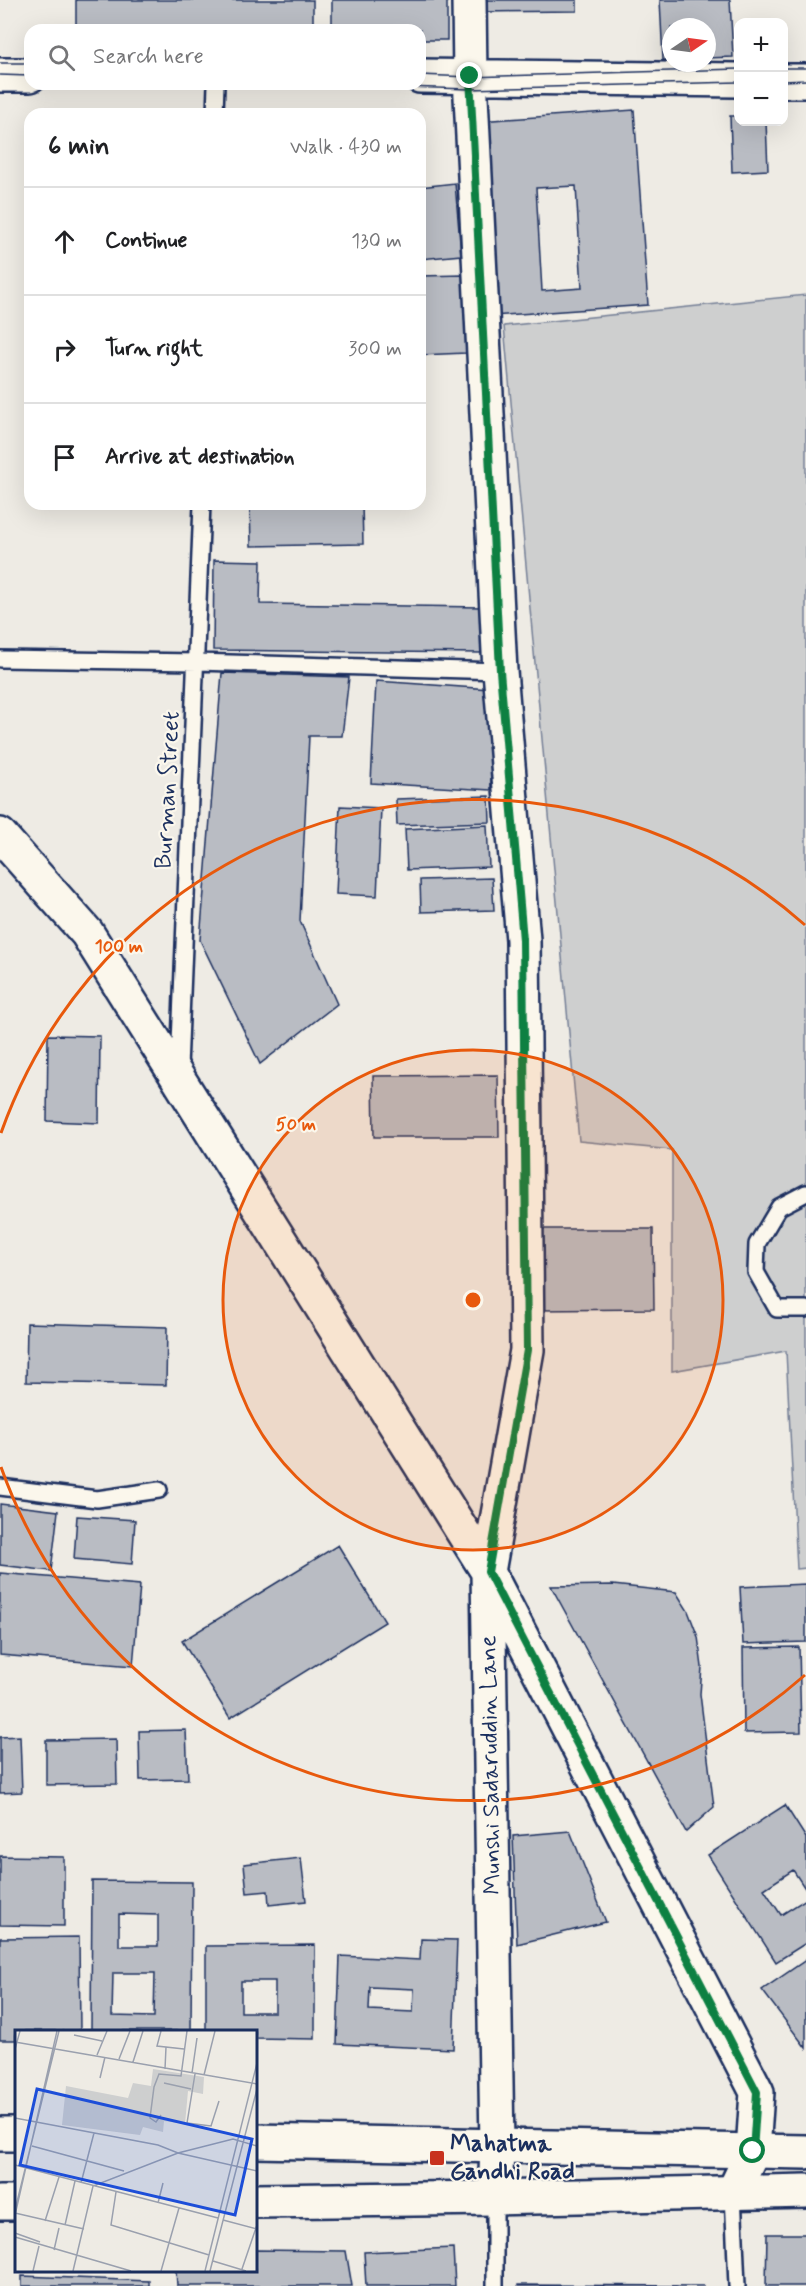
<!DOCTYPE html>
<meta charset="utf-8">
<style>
body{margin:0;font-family:Mynerve,sans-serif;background:#f6f6f6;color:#202124}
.controls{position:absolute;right:18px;top:18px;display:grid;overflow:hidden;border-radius:12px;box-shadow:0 6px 24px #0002}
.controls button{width:54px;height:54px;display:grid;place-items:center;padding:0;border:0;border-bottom:2px solid #e0e0e0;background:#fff;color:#202124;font:30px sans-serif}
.compass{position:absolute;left:662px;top:18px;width:54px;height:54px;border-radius:50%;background:#fff;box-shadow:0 6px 24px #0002;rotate:77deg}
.stop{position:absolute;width:18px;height:18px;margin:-14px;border:4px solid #0b8043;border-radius:50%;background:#fff}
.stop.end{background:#0b8043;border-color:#fff;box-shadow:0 2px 6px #0008}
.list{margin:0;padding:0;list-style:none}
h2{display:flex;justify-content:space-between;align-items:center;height:78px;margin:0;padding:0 24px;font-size:26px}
h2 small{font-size:20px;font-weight:400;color:#757577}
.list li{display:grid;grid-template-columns:39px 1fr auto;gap:18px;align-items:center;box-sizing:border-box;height:108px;padding:0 24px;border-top:2px solid #e0e0e0}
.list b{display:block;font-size:22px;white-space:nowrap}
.list em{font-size:20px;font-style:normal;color:#757577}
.icon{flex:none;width:33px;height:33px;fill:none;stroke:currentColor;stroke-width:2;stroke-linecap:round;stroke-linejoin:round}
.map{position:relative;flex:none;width:806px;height:2286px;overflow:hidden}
.search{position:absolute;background:#fff;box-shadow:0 6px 24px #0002;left:24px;top:24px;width:402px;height:66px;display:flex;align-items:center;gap:15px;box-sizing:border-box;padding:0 21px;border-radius:18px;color:#757577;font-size:22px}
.panel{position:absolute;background:#fff;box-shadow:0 6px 24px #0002;left:24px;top:108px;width:402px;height:402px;border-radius:18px}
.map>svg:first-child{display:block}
.green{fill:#cecfcf;stroke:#747f96;stroke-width:1.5}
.building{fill:#b9bcc3;stroke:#1b2f5e;stroke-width:1.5;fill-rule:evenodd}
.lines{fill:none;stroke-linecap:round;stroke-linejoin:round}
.lane-casing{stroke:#1b2f5e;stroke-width:20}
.secondary-casing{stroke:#1b2f5e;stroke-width:38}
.primary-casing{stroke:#1b2f5e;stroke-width:38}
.lane{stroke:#fbf7ec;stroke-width:15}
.secondary{stroke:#fbf7ec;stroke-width:33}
.primary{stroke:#fbf7ec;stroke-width:33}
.tram{stroke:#1b2f5e;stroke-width:1.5}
.route{stroke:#0b8043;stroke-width:8}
.ring{fill:none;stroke:#e8590c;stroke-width:3}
.poi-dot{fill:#c8321e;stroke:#fbf7ec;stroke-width:2}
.labels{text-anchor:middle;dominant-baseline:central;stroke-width:4.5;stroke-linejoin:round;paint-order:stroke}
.street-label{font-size:24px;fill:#1b2f5e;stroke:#fbf7ec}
.poi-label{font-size:24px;font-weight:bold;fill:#1b2f5e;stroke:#fbf7ec;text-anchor:start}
.inset-road{fill:none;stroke:#9aa0ae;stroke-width:1.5}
.view{fill:#1d4ed8;fill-opacity:0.15;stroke:#1d4ed8;stroke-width:3}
.inset-edge{fill:none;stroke:#1b2f5e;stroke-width:3}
.centre{fill:#e8590c;stroke:#fbf7ec;stroke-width:3}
.ring-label{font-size:18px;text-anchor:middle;font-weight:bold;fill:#e8590c;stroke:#fbf7ec;stroke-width:4.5;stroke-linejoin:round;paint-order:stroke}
</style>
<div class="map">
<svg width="806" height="2286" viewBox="0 0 806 2286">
<rect width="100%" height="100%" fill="#eeebe4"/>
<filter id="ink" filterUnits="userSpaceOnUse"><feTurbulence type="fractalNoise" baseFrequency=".0167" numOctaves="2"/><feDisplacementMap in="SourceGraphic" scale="12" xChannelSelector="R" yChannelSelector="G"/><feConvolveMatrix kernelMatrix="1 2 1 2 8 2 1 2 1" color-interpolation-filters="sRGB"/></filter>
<g filter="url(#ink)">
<path class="green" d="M806 295V1568L797 1569 786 1351 672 1371V1150L579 1141 504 326Z"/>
<path class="building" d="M76 0H313V30H76Z
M332 0H447V40H420V30H332Z
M480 0H577V11L480 12Z
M660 0H730L733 57 707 58V27H671V60H663Z
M634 110 648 305 492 316 479 121ZM576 186 582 288 542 291 536 188Z
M730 116H738V122H766L768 170 732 172Z
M455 183 461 255 420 259V187Z
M463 275 466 353 420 355V276Z
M250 504H362L363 544 251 546Z
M214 560 261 561 260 604 483 607 482 653 213 650Z
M222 673 349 677 342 736H309L300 921 337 1004 260 1064 200 940Z
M376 681 490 689 491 790 371 783Z
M489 796 490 822 397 825 396 799Z
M340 806 381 808 377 896 336 894Z
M487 825 489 867 407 870 405 829Z
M492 878 494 910 421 912 420 880Z
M48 1035 100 1036 99 1123 47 1121Z
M498 1075 499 1137H374L373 1076Z
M537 1229H653L654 1309 538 1310Z
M27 1323 167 1327 166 1385 26 1382Z
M0 1504 58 1511 51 1571 0 1565Z
M77 1516 135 1520 132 1564 74 1559Z
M338 1545 385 1622 230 1718 182 1641Z
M0 1573 140 1585 133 1666 0 1655Z
M806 1584V1642L743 1644 740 1587Z
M613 1585 676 1592 688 1611 698 1637 702 1667 700 1694 714 1807 686 1832 551 1586Z
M799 1647 801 1732 744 1733 743 1648Z
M186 1730 188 1779 140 1780 139 1731Z
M20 1736 22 1792 0 1793V1737Z
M116 1739 117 1784 46 1785V1740Z
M785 1805 806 1838V1890L793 1870 764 1889 781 1915 806 1899V1943L776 1962 708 1855Z
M570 1831 606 1922 517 1944 513 1836Z
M0 1856 64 1857V1926L0 1925Z
M301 1858 306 1901 269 1905 268 1891 247 1893 244 1864Z
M92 1881 192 1882 191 2031H91ZM119 1914 158 1915V1946H119ZM113 1973H155L154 2017 112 2016Z
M79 1937 80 2031H16V2040H0V1938Z
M421 1939 457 1940 453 2049 337 2044 340 1956 420 1960ZM370 1987 414 1989 413 2012 369 2010Z
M315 1945V2039L255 2038V2031H206V1946ZM241 1981H275V2012H241Z
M806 1960V2048L762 1990Z
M767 2234H806V2286H766Z
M453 2248 455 2286H366L364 2252Z
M255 2250 346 2251 352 2286H177L176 2270H255Z
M22 2276 149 2281V2286H22Z
M518 2285 704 2286H518Z"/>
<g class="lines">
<g class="lane-casing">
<path id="lane" d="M215 114 216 84
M0 659 197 662 500 671
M179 1068 202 504
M806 1193 779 1207 757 1244 756 1272 777 1309H806
M0 1487 97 1499 159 1490
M733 2193 737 2286
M495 2286V2198"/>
</g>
<g class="secondary-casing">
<path id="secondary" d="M469 0 470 77 500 671 523 940 527 1350 488 1572 497 2147 495 2198
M0 75H30
M420 76 738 80
M784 81H806
M0 835 87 933 488 1572 757 2092 753 2151 733 2193"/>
</g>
<g class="primary-casing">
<path id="primary" d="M0 2134H16
M255 2141 806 2152
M255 2201 495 2198 806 2191
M0 2203H16"/>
</g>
<use href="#lane" class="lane"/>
<use href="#secondary" class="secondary"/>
<use href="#primary" class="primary"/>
<path class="tram" d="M0 63H30
M784 68H806
M0 75 30 76
M420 75 470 77 738 69
M784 81 806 80
M300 84 470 89 738 82"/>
</g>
</g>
<g class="lines" filter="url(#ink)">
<path class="route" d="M470 76 500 671 523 940 527 1350 488 1572 757 2092 753 2151"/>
</g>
<circle cx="473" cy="1300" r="250" fill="#e8590c" fill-opacity=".12"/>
<g class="ring">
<circle cx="473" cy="1300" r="250"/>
<path d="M805 1675A501 501 0 0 1 1 1467M1 1133A501 501 0 0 1 805 925"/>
</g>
<rect class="poi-dot" x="429" y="2150" width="16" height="16" rx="3"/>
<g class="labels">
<g class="street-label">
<text transform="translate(168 790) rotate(-87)">Burman Street</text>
<text transform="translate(491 1765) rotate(-91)">Munshi Sadaruddin Lane</text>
</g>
<g class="poi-label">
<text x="450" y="2144">Mahatma<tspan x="450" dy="28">Gandhi Road</tspan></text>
</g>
</g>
<g transform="translate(15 2030)">
<rect width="242" height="242" fill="#eeebe4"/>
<path d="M138 39 189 47 188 64 173 61 170 94 149 91 148 102 128 97 125 105 47 95 51 56 113 68 118 53 136 56Z" fill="#cecfcf"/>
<path class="inset-road" d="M146 1 142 16 169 19M59 5 87 11M0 12 242 54M0 19 5 1M82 25 92 1M104 29 115 1M118 32 128 1M150 39 151 17M177 43 182 8M180 44 172 93 196 96 204 71M189 45 200 1M85 48 90 27M149 53 176 59M146 85 141 92 135 88 139 57 144 44 166 46 172 1M0 88 143 115 163 123 242 141M17 116 109 141M0 135 203 188M66 153 79 103M101 162 96 195 194 225M143 173 148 153M0 180 44 1M0 183 69 199M0 185 42 1M208 190 242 199M30 191 44 147M50 195 60 151M0 203 25 212M0 207 116 241M39 220 44 198M198 231 231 241M227 239 242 195M18 241 24 216M58 241 78 156 163 123 218 109 242 116M146 241 164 178M190 241 242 33M195 241 242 59"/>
<path class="view" d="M22 59 237 109 220 185 5 135Z"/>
<rect width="242" height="242" class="inset-edge"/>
</g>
<circle cx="473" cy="1300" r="9" class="centre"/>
<g class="ring-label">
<text x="119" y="952">100 m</text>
<text x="296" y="1130">50 m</text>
</g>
</svg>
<div class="controls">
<button>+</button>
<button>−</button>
</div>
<svg class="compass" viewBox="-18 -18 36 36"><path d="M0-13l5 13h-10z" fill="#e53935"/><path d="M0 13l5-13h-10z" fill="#757577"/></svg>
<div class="stop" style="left:753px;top:2151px"></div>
<div class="stop end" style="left:470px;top:76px"></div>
<div class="search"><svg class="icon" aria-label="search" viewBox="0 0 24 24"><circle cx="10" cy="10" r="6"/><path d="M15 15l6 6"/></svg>Search here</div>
<section class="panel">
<h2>6 min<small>Walk · 430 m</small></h2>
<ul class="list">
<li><svg class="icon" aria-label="ahead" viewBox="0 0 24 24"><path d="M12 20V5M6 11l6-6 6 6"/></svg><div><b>Continue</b></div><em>130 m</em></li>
<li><svg class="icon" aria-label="right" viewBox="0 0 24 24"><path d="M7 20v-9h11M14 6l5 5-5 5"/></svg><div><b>Turn right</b></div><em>300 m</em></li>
<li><svg class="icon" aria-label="arrive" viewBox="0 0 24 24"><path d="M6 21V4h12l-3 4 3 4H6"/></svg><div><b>Arrive at destination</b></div></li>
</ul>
</section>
</div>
